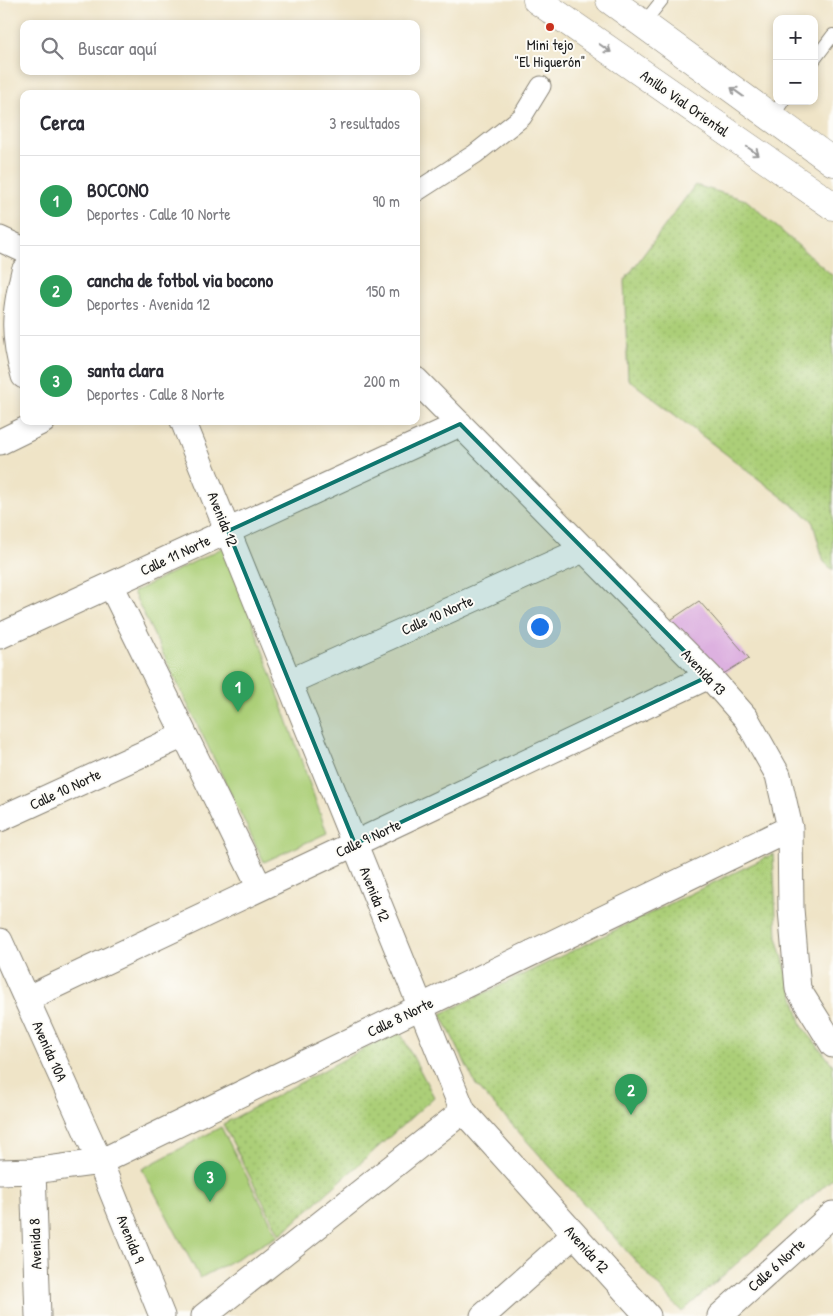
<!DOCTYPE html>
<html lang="es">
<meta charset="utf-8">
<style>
body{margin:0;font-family:"Patrick Hand",sans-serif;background:#f2f2f3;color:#2b2b33}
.controls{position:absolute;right:15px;top:15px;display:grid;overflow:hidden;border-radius:10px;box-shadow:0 2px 8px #0003}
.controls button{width:45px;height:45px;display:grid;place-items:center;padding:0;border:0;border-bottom:1px solid #e1e1e2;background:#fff;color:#2b2b33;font:25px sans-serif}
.you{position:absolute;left:539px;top:626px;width:18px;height:18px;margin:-12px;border:4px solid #fff;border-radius:50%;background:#1a73e8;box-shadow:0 0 0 8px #1a73e833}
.badge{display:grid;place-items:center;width:32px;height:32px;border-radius:50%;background:#1a73e8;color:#fff;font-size:16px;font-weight:700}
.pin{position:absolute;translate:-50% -41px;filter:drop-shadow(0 1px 2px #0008)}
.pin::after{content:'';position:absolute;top:26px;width:18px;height:15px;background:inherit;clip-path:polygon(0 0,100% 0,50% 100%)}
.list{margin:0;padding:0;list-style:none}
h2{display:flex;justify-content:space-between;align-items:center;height:65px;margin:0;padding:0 20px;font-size:21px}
h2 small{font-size:16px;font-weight:400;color:#7c7c81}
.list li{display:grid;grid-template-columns:32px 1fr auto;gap:15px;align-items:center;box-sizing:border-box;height:90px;padding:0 20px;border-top:1px solid #e1e1e2}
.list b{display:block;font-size:19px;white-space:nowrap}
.list p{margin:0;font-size:16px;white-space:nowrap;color:#7c7c81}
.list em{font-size:16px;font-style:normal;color:#7c7c81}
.icon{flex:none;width:28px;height:28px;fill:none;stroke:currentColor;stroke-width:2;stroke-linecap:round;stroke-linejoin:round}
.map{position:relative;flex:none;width:833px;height:1316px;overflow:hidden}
.search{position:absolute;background:#fff;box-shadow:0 2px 8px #0003;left:20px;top:20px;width:400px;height:55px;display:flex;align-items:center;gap:12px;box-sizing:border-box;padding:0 18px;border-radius:10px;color:#7c7c81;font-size:19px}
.panel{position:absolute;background:#fff;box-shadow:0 2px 8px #0003;left:20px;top:90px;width:400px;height:335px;border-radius:10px}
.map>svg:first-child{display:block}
.grass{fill:#accf78;stroke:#64764a}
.park{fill:url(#park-dots);stroke:#64764a}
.building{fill:#ddb1e0}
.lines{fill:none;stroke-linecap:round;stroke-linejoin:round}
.service-casing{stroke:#868072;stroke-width:14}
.pedestrian-casing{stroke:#868072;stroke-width:21}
.minor-casing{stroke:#868072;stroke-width:27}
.trunk-casing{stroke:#868072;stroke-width:29}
.service{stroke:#fff;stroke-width:12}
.pedestrian{stroke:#fff;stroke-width:19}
.minor{stroke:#fff;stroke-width:25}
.trunk{stroke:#fff;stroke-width:28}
.oneway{stroke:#999}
.marked{fill:#0f766e;fill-opacity:0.2;stroke:#0f766e;stroke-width:4;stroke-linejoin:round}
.poi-dot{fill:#c8321e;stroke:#fdfcf7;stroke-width:2}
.labels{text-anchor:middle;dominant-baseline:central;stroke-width:4;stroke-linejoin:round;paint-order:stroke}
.poi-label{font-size:15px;fill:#1c1c1c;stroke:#fdfcf7}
.street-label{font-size:15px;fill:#1c1c1c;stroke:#fdfcf7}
</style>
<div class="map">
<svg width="833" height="1316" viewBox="0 0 833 1316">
<defs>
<pattern id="park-dots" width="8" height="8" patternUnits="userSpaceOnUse" patternTransform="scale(1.25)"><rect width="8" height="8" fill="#accf78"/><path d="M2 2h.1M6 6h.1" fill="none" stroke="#93b167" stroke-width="1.8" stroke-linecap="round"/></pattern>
</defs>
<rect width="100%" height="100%" fill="#fdfcf7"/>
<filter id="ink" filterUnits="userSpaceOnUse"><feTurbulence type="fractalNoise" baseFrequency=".02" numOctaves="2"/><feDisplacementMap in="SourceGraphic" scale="10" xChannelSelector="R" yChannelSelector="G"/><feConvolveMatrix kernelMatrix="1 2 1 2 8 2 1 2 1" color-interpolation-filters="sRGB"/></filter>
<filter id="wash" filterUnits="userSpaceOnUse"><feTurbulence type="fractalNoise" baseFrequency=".0096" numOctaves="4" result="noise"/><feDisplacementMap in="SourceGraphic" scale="20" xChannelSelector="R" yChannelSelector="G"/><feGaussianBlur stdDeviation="1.12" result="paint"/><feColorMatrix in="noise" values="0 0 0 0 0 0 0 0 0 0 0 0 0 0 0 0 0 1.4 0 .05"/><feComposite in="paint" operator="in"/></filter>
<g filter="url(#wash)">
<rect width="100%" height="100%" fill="#efe4c7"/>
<path class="grass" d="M226 546 327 833 264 862 133 592Z
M221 1127 278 1236 200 1278 142 1169Z"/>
<path class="park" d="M695 185 746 200 833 276V570L824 562 812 520 628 379 624 281Z
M773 854 777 937 802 1026 833 1065V1178L682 1312 476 1085 441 1014Z
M399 1030 434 1097 280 1235 223 1124Z"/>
<g id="blocks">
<path class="building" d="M699 601 749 658 720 676 669 621Z"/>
</g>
</g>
<g filter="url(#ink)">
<use href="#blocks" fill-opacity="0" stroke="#868072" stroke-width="1"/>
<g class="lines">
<g class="service-casing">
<path id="service" d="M643 24 662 0
M814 60 833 35
M772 117 783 101"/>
</g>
<g class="pedestrian-casing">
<path id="pedestrian" d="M416 192 475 154 522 117 541 86"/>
</g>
<g class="minor-casing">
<path id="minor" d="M0 239 24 250
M24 271C14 313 12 334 24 376
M416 380 709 676 746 718 778 775 790 828 791 909 798 989 833 1045
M183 421 463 1111 648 1316
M0 442 43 421
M111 585 260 888
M0 636 460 424
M289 682 585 549
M0 819 184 735
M0 941 100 1162 162 1316
M26 999 709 676
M33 1171 38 1316
M0 1172 33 1171 100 1162 790 828
M204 1316 463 1111
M483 1316 574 1235
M720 1316 833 1214"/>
</g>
<g class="trunk-casing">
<path id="trunk" d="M537 0 833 206
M610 0 833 162"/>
</g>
<use href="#service" class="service"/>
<use href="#pedestrian" class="pedestrian"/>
<use href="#minor" class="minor"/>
<use href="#trunk" class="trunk"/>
</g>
<defs><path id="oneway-shaft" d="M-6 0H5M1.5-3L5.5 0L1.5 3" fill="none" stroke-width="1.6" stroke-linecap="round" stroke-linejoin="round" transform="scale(1.25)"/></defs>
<g class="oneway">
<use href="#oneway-shaft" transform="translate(605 48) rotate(35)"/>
<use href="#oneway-shaft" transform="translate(737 92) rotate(-144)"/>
<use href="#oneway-shaft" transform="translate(753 151) rotate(35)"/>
</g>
</g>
<path class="marked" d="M460 424 709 676 355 844 228 531Z"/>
<circle class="poi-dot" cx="550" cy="27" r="5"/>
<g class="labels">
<g class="poi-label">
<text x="550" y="44">Mini tejo<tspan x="550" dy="17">"El Higuerón"</tspan></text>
</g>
<g class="street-label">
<text transform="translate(685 103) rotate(35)">Anillo Vial Oriental</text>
<text transform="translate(223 519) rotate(68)">Avenida 12</text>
<text transform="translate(175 555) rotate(-25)">Calle 11 Norte</text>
<text transform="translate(437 615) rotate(-24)">Calle 10 Norte</text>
<text transform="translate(704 672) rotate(47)">Avenida 13</text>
<text transform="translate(65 789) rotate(-25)">Calle 10 Norte</text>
<text transform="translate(368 838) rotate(-25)">Calle 9 Norte</text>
<text transform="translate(375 894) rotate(68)">Avenida 12</text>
<text transform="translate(400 1017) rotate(-26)">Calle 8 Norte</text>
<text transform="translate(50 1051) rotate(66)">Avenida 10A</text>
<text transform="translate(131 1239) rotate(68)">Avenida 9</text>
<text transform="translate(35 1244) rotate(-92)">Avenida 8</text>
<text transform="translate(587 1249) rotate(48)">Avenida 12</text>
<text transform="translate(776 1265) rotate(-42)">Calle 6 Norte</text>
</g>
</g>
</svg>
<div class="controls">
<button>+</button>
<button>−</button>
</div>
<div class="you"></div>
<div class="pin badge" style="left:238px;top:712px;background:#2e9e5b">1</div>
<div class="pin badge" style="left:631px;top:1115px;background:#2e9e5b">2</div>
<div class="pin badge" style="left:210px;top:1202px;background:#2e9e5b">3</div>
<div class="search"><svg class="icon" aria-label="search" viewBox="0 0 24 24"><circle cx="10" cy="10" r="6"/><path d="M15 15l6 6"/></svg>Buscar aquí</div>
<section class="panel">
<h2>Cerca<small>3 resultados</small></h2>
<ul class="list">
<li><span class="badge" style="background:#2e9e5b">1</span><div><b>BOCONO</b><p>Deportes · Calle 10 Norte</p></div><em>90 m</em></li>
<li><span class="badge" style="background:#2e9e5b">2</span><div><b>cancha de fotbol via bocono</b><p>Deportes · Avenida 12</p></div><em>150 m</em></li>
<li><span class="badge" style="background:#2e9e5b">3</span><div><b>santa clara</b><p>Deportes · Calle 8 Norte</p></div><em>200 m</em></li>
</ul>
</section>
</div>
